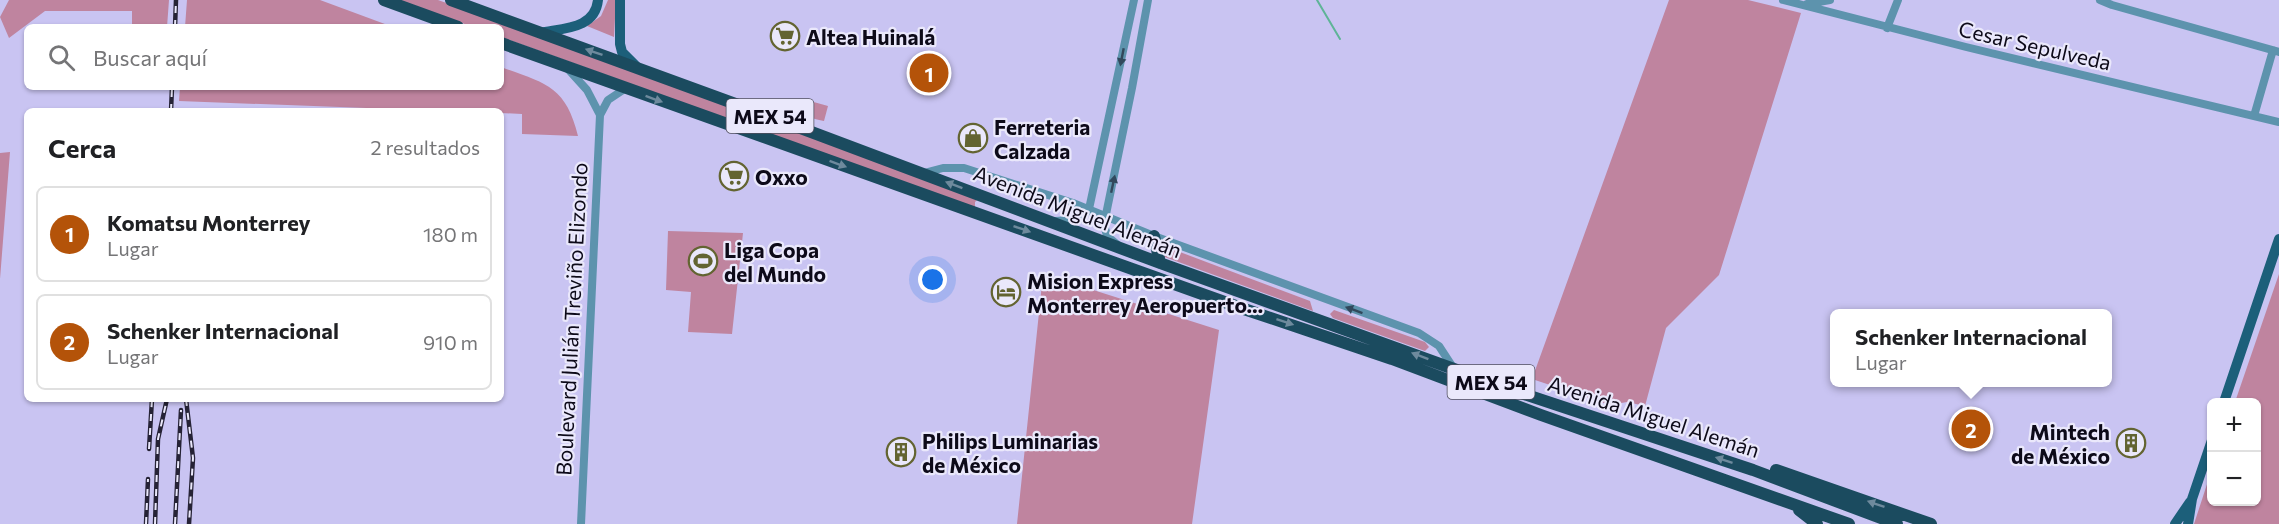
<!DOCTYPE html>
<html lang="es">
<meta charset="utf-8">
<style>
body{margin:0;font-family:Commissioner,sans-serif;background:#f6f6f6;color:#202124}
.controls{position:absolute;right:18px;bottom:18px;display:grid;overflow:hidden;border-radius:9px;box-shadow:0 2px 4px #0004}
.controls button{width:54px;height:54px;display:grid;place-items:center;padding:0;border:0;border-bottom:2px solid #e0e0e0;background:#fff;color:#202124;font:30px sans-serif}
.you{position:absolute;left:933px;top:280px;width:21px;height:21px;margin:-15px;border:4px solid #fff;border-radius:50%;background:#1a73e8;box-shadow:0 0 0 9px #1a73e833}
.badge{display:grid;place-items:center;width:39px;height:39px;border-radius:50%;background:#b45309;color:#fff;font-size:20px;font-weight:700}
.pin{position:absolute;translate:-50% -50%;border:3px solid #fff;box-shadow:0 2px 6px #0006}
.popup{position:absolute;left:1830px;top:309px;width:282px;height:78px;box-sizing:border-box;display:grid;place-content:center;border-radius:9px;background:#fff;filter:drop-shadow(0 2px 4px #0005);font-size:20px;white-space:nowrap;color:#757577}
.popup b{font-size:22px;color:#202124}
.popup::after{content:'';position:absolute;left:50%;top:100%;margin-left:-12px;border:12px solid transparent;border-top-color:#fff}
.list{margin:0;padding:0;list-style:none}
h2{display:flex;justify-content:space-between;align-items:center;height:78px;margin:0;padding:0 24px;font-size:26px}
h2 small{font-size:20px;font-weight:400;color:#757577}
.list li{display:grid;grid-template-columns:39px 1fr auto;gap:18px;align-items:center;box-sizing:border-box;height:96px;margin:0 12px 12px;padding:0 12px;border:2px solid #e0e0e0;border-radius:9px}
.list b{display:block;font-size:22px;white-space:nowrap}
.list p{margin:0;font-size:20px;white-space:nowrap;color:#757577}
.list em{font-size:20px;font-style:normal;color:#757577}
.icon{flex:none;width:33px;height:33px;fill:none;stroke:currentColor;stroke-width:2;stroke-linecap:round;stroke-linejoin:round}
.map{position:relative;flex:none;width:2279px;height:524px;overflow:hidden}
.search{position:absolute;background:#fff;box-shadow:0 2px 4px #0004;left:24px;top:24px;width:480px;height:66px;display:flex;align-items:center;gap:15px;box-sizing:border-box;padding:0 21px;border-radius:9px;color:#757577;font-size:22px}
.panel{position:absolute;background:#fff;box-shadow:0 2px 4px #0004;left:24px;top:108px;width:480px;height:294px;border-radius:9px}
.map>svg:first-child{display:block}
.green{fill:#bf849f}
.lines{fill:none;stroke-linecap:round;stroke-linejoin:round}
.stream{stroke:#5eb497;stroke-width:2}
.minor{stroke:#5d93ad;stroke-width:8}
.major{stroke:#1c5f7a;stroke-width:10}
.highway{stroke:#1b4b5f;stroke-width:12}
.rail-casing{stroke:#262336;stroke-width:4.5}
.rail{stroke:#eae8fb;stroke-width:2;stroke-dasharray:7;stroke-linecap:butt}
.oneway{fill:#6e8a9d}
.oneway2{fill:#31485c}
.labels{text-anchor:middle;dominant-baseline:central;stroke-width:4.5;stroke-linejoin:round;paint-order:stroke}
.shield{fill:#eae8fb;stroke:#4f4d5d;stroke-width:1.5}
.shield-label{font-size:20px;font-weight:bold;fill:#0d0a19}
.poi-label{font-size:21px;font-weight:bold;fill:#0d0a19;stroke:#eae8fb;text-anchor:start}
.street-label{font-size:21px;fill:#0d0a19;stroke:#eae8fb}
</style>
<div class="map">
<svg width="2279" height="524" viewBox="0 0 2279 524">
<rect width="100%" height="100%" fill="#c9c4f2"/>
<path class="green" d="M9 0H169L167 27H132V11H45L9 38 0 17Z
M187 0H320L393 27H185Z
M398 0H438L608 61 978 199 975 202V208L501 37V27H473Z
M608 0H616L614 37 587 26 601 16Z
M1669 0H1748L1801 13 1719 275 1666 328 1645 406 1627 402 1610 405 1532 379Z
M501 67C545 83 566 86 578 136L522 134V114L501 113V111H446L179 101 180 87H501Z
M803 99 828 106 824 121C809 118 800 116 803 99Z
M10 152 0 279V153Z
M668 231 743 233 732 334 688 332 691 292 666 290Z
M1156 243 1310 301 1313 311 1162 256Z
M1043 274 1219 330 1192 524H1017Z
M2279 274V524H2194L2211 472 2212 502H2256V402H2235Z
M1334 310 1425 342 1429 347 1425 351 1333 318 1330 314Z"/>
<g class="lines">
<path class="stream" d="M1317 0 1340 39"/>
<path class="minor" d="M1783 0 1966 47 2279 122
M2100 0 2112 5 2279 52
M1807 4 1830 0
M1887 28 1898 0
M568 69 587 90 600 115
M2254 116 2273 50
M924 173 943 168H964L1073 203 1154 236 1419 333 1439 346 1454 369
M1056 221 1081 219 1089 209 1134 0
M1118 245 1107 236 1104 224 1132 88 1148 0
M581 524 600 115 608 100 626 88"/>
<path class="major" d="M620 0V44L622 52 636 66
M540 33C564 28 595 29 598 0
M2224 402 2279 239
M2175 524 2190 502
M2188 524 2192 499 2212 440"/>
<path class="highway" d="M384 0 458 27
M451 0 766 115 1160 263 1512 390 1753 470 1897 524
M501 43 1244 309 1392 359 1541 415 1849 524
M1154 236 1160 263
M1776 470 1931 524
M1799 510 1817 524"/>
<g class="rail-casing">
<path id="rail" d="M175 27 176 0
M171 111 172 87
M186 399 193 458 189 524
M149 449 152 399
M146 524 148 479
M155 524 158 439 167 399
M175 524 181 410"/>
</g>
<use href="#rail" class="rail"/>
</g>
<defs><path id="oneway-solid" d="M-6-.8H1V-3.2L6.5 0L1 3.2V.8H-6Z" transform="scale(1.5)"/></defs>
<g class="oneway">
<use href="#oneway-solid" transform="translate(594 52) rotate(-161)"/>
<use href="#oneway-solid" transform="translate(654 99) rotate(20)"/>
<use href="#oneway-solid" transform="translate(838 164) rotate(20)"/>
<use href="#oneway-solid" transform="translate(954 185) rotate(-159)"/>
<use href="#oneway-solid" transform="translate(1022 229) rotate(19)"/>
<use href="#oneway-solid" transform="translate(1285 322) rotate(18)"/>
<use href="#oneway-solid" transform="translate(1420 356) rotate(-159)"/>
<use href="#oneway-solid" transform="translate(1724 460) rotate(-162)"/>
<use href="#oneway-solid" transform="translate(1876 504) rotate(-161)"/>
</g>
<g class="oneway2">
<use href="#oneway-solid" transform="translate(1122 57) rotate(101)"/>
<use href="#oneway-solid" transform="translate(1113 184) rotate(-78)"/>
<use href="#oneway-solid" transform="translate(1354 310) rotate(-160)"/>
</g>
<defs>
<g id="supermarket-ring" transform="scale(1.5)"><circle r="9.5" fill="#eae8fb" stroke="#636431" stroke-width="1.5"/><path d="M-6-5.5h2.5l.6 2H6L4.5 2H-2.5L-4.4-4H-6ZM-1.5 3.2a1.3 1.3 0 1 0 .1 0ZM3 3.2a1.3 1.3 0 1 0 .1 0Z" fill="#636431"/></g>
<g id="shop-ring" transform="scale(1.5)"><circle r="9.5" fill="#eae8fb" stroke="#636431" stroke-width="1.5"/><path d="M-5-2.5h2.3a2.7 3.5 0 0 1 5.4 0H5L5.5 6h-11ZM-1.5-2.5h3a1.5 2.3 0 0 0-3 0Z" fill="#636431"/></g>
<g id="stadium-ring" transform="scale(1.5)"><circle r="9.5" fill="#eae8fb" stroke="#636431" stroke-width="1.5"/><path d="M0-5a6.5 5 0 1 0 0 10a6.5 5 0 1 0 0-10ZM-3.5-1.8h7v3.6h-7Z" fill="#636431"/></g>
<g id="hotel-ring" transform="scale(1.5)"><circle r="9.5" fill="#eae8fb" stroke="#636431" stroke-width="1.5"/><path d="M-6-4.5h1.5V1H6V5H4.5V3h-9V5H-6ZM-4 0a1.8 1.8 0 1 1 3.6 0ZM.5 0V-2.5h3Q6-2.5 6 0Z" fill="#636431"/></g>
<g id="building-ring" transform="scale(1.5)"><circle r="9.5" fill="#eae8fb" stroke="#636431" stroke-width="1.5"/><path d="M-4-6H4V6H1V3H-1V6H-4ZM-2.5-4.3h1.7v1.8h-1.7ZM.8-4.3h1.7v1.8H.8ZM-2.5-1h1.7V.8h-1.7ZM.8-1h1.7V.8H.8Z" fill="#636431"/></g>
</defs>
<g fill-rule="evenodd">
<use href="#supermarket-ring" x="785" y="36"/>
<use href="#shop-ring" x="973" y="138"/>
<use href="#supermarket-ring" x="734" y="176"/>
<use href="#stadium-ring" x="703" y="261"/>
<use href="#hotel-ring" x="1006" y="292"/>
<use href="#building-ring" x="2131" y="443"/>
<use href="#building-ring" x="901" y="452"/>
</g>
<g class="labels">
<g class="shield">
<rect x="726.5" y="99" width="87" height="34" rx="4.5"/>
<rect x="1447.5" y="365" width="87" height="34" rx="4.5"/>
</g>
<g class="shield-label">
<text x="770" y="116">MEX 54</text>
<text x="1491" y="382">MEX 54</text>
</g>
<g class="poi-label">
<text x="806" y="36">Altea Huinalá</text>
<text x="994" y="126">Ferreteria<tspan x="994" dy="24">Calzada</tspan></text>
<text x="755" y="176">Oxxo</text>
<text x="724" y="249">Liga Copa<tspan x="724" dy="24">del Mundo</tspan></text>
<text x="1027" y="280">Mision Express<tspan x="1027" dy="24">Monterrey Aeropuerto…</tspan></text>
<text x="2110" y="431" text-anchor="end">Mintech<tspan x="2110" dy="24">de México</tspan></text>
<text x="922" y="440">Philips Luminarias<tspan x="922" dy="24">de México</tspan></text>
</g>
<g class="street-label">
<text transform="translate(2035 45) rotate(13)">Cesar Sepulveda</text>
<text transform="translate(1078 211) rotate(21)">Avenida Miguel Alemán</text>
<text transform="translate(571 319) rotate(-87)">Boulevard Julián Treviño Elizondo</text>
<text transform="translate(1654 416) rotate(18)">Avenida Miguel Alemán</text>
</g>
</g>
</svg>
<div class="controls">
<button>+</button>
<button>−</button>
</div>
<div class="you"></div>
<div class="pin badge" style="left:929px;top:73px">1</div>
<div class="pin badge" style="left:1971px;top:429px">2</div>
<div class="popup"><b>Schenker Internacional</b>Lugar</div>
<div class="search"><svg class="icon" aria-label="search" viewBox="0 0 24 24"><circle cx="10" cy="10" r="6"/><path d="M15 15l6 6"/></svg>Buscar aquí</div>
<section class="panel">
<h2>Cerca<small>2 resultados</small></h2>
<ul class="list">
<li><span class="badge">1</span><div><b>Komatsu Monterrey</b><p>Lugar</p></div><em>180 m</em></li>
<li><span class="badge">2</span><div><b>Schenker Internacional</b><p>Lugar</p></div><em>910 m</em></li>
</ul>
</section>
</div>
